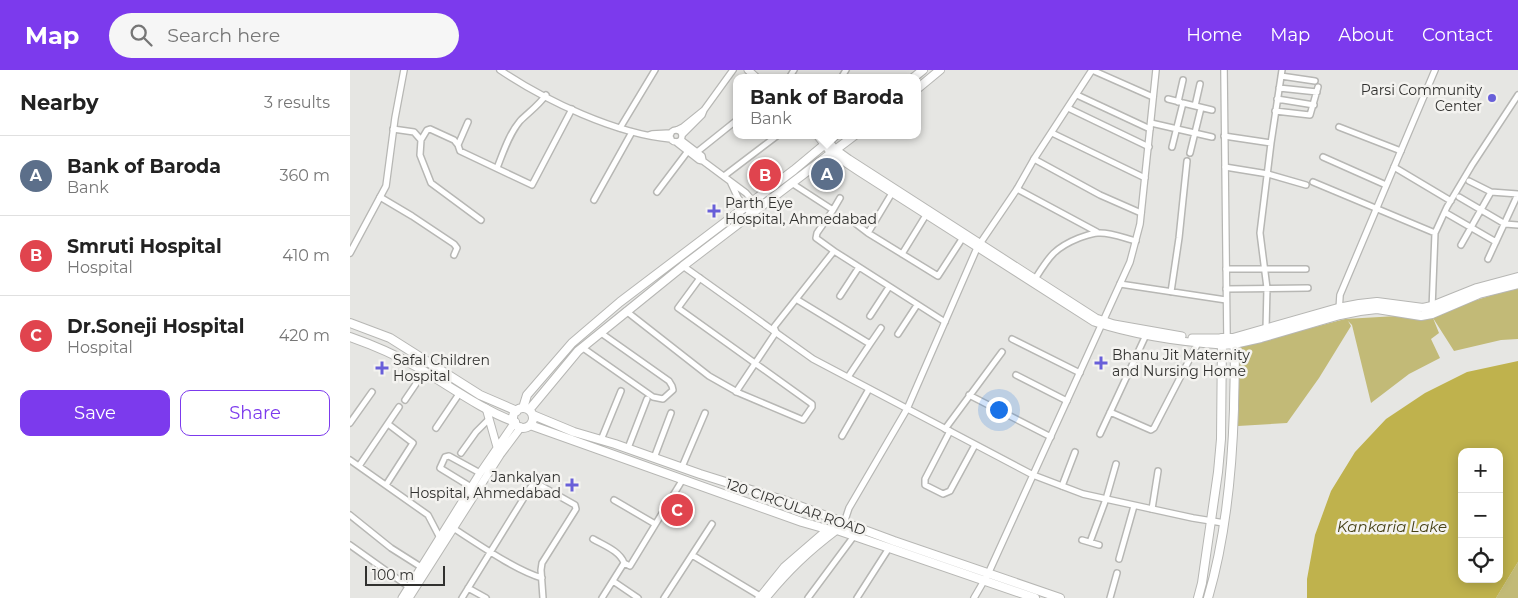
<!DOCTYPE html>
<meta charset="utf-8">
<style>
body{margin:0;font-family:Montserrat,sans-serif;background:#f6f6f6;color:#222}
.controls{position:absolute;right:15px;bottom:15px;display:grid;overflow:hidden;border-radius:10px;box-shadow:0 2px 12px #0003}
.controls button{width:45px;height:45px;display:grid;place-items:center;padding:0;border:0;border-bottom:1px solid #e0e0e0;background:#fff;color:#222;font:25px sans-serif}
.scale{position:absolute;left:15px;bottom:12px;width:80px;box-sizing:border-box;padding-left:5px;border:2px solid #31312f;border-top:0;font-size:14px;line-height:18px;white-space:nowrap;color:#31312f;-webkit-text-stroke:4px #f4f3f0;paint-order:stroke}
.you{position:absolute;left:648px;top:339px;width:18px;height:18px;margin:-12px;border:4px solid #fff;border-radius:50%;background:#1a73e8;box-shadow:0 0 0 8px #1a73e833}
.badge{display:grid;place-items:center;width:32px;height:32px;border-radius:50%;background:#7c3aed;color:#fff;font-size:16px;font-weight:700}
.pin{position:absolute;translate:-50% -50%;border:2px solid #fff;box-shadow:0 1px 5px #0006}
.popup{position:absolute;left:383px;top:4px;width:188px;height:65px;box-sizing:border-box;display:grid;place-content:center;border-radius:10px;background:#fff;filter:drop-shadow(0 1px 4px #0005);font-size:16px;white-space:nowrap;color:#767676}
.popup b{font-size:19px;color:#222}
.popup::after{content:'';position:absolute;left:50%;top:100%;margin-left:-10px;border:10px solid transparent;border-top-color:#fff}
.list{margin:0;padding:0;list-style:none}
h2{display:flex;justify-content:space-between;align-items:center;height:65px;margin:0;padding:0 20px;font-size:21px}
h2 small{font-size:16px;font-weight:400;color:#767676}
.list li{display:grid;grid-template-columns:32px 1fr auto;gap:15px;align-items:center;box-sizing:border-box;height:80px;padding:0 20px;border-top:1px solid #e0e0e0}
.list b{display:block;font-size:19px;white-space:nowrap}
.list p{margin:0;font-size:16px;white-space:nowrap;color:#767676}
.list em{font-size:16px;font-style:normal;color:#767676}
.actions{display:flex;gap:10px;padding:15px 20px}
.actions a{flex:1;padding:11px 0;border:1px solid #7c3aed;border-radius:10px;text-align:center;font-size:18px;color:#7c3aed}
.actions .main{background:#7c3aed;color:#fff}
.icon{flex:none;width:28px;height:28px;fill:none;stroke:currentColor;stroke-width:2;stroke-linecap:round;stroke-linejoin:round}
.map{position:relative;flex:none;width:1168px;height:528px;overflow:hidden}
header{display:flex;align-items:center;gap:30px;box-sizing:border-box;height:70px;padding:0 25px;background:#7c3aed;color:#fff}
header strong{font-size:24px}
nav{display:flex;gap:28px;margin-inline-start:auto;font-size:18px}
.search{width:350px;height:45px;background:#f6f6f6;display:flex;align-items:center;gap:12px;box-sizing:border-box;padding:0 18px;border-radius:28px;color:#767676;font-size:19px}
main{display:flex}
aside{flex:1;background:#fff}
.map>svg:first-child{display:block}
.green{fill:#c2ba77}
.water{fill:#bfb24d;fill-rule:evenodd}
.lines{fill:none;stroke-linecap:round;stroke-linejoin:round}
.minor-casing{stroke:#b7b7b4;stroke-width:8}
.tertiary-casing{stroke:#b7b7b4;stroke-width:8}
.secondary-casing{stroke:#b7b7b4;stroke-width:9}
.primary-casing{stroke:#b7b7b4;stroke-width:10}
.minor{stroke:#fff;stroke-width:5}
.tertiary{stroke:#fff;stroke-width:5.5}
.secondary{stroke:#fff;stroke-width:7}
.primary{stroke:#fff;stroke-width:8}
.poi-dot{fill:#685fd9;stroke:#f4f3f0;stroke-width:2}
.labels{text-anchor:middle;dominant-baseline:central;stroke-width:5;stroke-linejoin:round;paint-order:stroke}
.poi-label{font-size:14px;fill:#31312f;stroke:#f4f3f0;text-anchor:start}
.street-label{font-size:14px;fill:#31312f;stroke:#f4f3f0}
.water-label{font-size:15px;font-style:italic;fill:#474217;stroke:#f4f3f0}
</style>
<header>
<strong>Map</strong>
<div class="search"><svg class="icon" aria-label="search" viewBox="0 0 24 24"><circle cx="10" cy="10" r="6"/><path d="M15 15l6 6"/></svg>Search here</div>
<nav><a>Home</a><a>Map</a><a>About</a><a>Contact</a></nav>
</header>
<main>
<aside>
<h2>Nearby<small>3 results</small></h2>
<ul class="list">
<li><span class="badge" style="background:#5c6f8a">A</span><div><b>Bank of Baroda</b><p>Bank</p></div><em>360 m</em></li>
<li><span class="badge" style="background:#e0444e">B</span><div><b>Smruti Hospital</b><p>Hospital</p></div><em>410 m</em></li>
<li><span class="badge" style="background:#e0444e">C</span><div><b>Dr.Soneji Hospital</b><p>Hospital</p></div><em>420 m</em></li>
</ul>
<div class="actions"><a class="main">Save</a><a>Share</a></div>
</aside>
<div class="map">
<svg width="1168" height="528" viewBox="0 0 1168 528">
<rect width="100%" height="100%" fill="#e6e6e3"/>
<path class="green" d="M1168 217V269L1151 270 1104 281 1083 248 1089 263 1081 269 1090 288 1059 304 1021 333 1002 255 998 251 1001 256 969 308 937 353 888 356 889 277 995 249 1082 244Z
M1168 492V528H1146Z"/>
<path class="water" d="M1168 291V492L1146 528H957V509L965 465 981 421 1005 382 1036 349 1075 323 1117 302ZM1112 382H1149V509H1112Z"/>
<g class="lines">
<g class="minor-casing">
<path id="minor" d="M742 0 803 27
M931 6 965 11
M439 8 444 0
M491 8 496 0
M929 18 967 22
M727 25 800 59
M818 29 830 32
M927 29 964 35
M828 32 833 10
M845 36 850 14
M718 38 799 77
M925 41 960 45 968 17
M118 52 108 75 110 81 182 115 222 39
M801 53 862 67
M989 57 1051 81
M270 58 305 0
M43 59 64 62 71 70 70 85 81 113 131 150
M702 63 795 108
M874 66 921 73
M71 70 77 60 80 59 104 70 108 75
M822 77 833 33 862 40
M347 82 387 50
M840 83 851 38
M973 87 1036 115
M684 89 750 125 791 143
M875 97 918 104 956 115
M1044 97 1101 131
M147 98C153 83 159 64 170 51 179 42 188 36 196 25
M374 106 428 65
M1119 111 1141 122 1168 124 1138 189
M963 112 1085 163
M443 114 483 140 467 163 466 168 484 181
M667 119 747 162
M307 122 338 81
M30 127 62 146 104 174 107 178 104 185
M1109 127 1155 154 1168 155
M244 130 282 62
M483 140 490 128
M1096 143 1146 172
M501 150 518 163 542 123
M518 163 588 206 612 169
M1111 175 1141 122
M552 184 576 145
M876 199H956
M685 209C699 187 704 178 729 168 735 166 742 163 748 163 760 162 774 168 786 171
M770 214 876 230
M876 219 958 218
M821 222 829 168 837 91
M490 226 509 197
M446 229 520 274 498 307
M1082 239 1085 163 1097 137 1122 95 1168 25
M276 241 359 306 389 323 453 350 462 337V334L328 238 350 208
M520 246 539 217
M916 259 917 218 910 163 921 73 932 0
M548 264 567 235
M662 269 730 303
M520 274 531 258
M233 278 303 327 313 329 323 320 322 316 319 311 251 263
M666 305 717 331
M386 322 426 262 424 257 484 181 595 252
M619 325 701 367
M55 330 74 302
M760 342 801 360 804 358 848 273
M0 353 22 322
M86 358 109 324
M595 359 652 282
M600 361 575 409V415L593 424 600 421 625 375
M750 364 796 265
M492 366 519 319
M251 370 271 321
M278 378 297 329
M111 383 126 362 139 349
M304 388 321 343
M0 390 78 445 90 468
M9 396 49 337
M332 397 355 343
M36 415 63 373 38 354
M712 416 725 382
M121 417 90 398 95 387 99 386 130 403
M264 430 305 454
M802 439 808 401
M0 445 41 478 71 497
M103 458C128 474 165 500 192 508
M243 469C253 475 270 481 274 493
M732 470 749 475
M740 472 756 429 766 394
M0 475 59 517
M342 485 410 526
M769 489 784 436
M263 511 288 528
M118 518 136 528
M112 528 180 418 184 413H186L225 435 226 439 192 493 191 500 193 528
M252 528 274 493 280 496 333 409
M314 528 362 454
M458 528 504 466
M507 528 539 478
M760 528 767 503"/>
</g>
<g class="tertiary-casing">
<path id="tertiary" d="M150 0C196 31 266 64 321 69
M874 0 877 268
M327 60 333 57 354 40
M320 66a6 6 0 1 1 12 0a6 6 0 1 1-12 0Z
M299 65 302 64 321 63
M332 65 352 45 354 40 383 0
M326 72 349 90 353 91 352 86 331 70
M353 91 396 123 409 138
M381 113 388 128 401 144
M0 183 36 116 45 48 54 0
M333 196 463 289 683 405 733 424 843 448 874 453
M989 241 990 225 1085 0
M494 453 499 438 557 339 627 178 667 119 684 89 742 0
M624 528 638 504 780 192 790 154 806 0"/>
</g>
<g class="secondary-casing">
<path id="secondary" d="M398 0 407 8
M467 65 481 83 508 101 744 252C786 266 829 272 872 275
M475 67 485 79 499 89 746 248 764 254 832 266
M842 268H872
M136 338 147 377
M52 528 130 403 165 352
M59 528 150 385 171 357
M409 528 434 497 478 459
M416 528C439 500 458 482 487 460"/>
</g>
<g class="primary-casing">
<path id="primary" d="M563 8 573 0
M567 19 590 0
M0 253 40 268 130 325 167 341
M0 267C23 275 46 285 67 297 100 316 130 339 165 352
M872 275 884 274 911 268 990 245 1010 241 1027 239 1071 246 1082 244 1129 224 1168 214
M173 338 177 325 222 273 270 232 444 100 486 65
M163 348a10 10 0 1 1 20 0a10 10 0 1 1-20 0Z
M179 340 228 281 333 196 505 65
M183 345 224 362 265 374 350 404 436 431 544 471 710 528
M180 355 452 452 480 460H487L685 528
M848 528 852 513 868 402 871 369 872 268H883L988 238 1009 234 1027 232 1073 238 1082 236 1127 218 1168 207
M858 528C876 467 882 402 884 339 884 316 886 292 884 270"/>
</g>
<use href="#minor" class="minor"/>
<use href="#tertiary" class="tertiary"/>
<use href="#secondary" class="secondary"/>
<use href="#primary" class="primary"/>
</g>
<g class="poi-dot">
<circle cx="1142" cy="28" r="5"/>
<path d="M361.5 133.5h5v5h5v5h-5v5h-5v-5h-5v-5h5z"/>
<path d="M748.5 285.5h5v5h5v5h-5v5h-5v-5h-5v-5h5z"/>
<path d="M29.5 290.5h5v5h5v5h-5v5h-5v-5h-5v-5h5z"/>
<path d="M219.5 407.5h5v5h5v5h-5v5h-5v-5h-5v-5h5z"/>
</g>
<g class="labels">
<g class="poi-label">
<text x="1132" y="20" text-anchor="end">Parsi Community<tspan x="1132" dy="16">Center</tspan></text>
<text x="375" y="133">Parth Eye<tspan x="375" dy="16">Hospital, Ahmedabad</tspan></text>
<text x="762" y="285">Bhanu Jit Maternity<tspan x="762" dy="16">and Nursing Home</tspan></text>
<text x="43" y="290">Safal Children<tspan x="43" dy="16">Hospital</tspan></text>
<text x="211" y="407" text-anchor="end">Jankalyan<tspan x="211" dy="16">Hospital, Ahmedabad</tspan></text>
</g>
<g class="street-label">
<text transform="translate(446 437) rotate(19)">120 CIRCULAR ROAD</text>
</g>
<g class="water-label">
<text x="1042" y="456">Kankaria Lake</text>
</g>
</g>
</svg>
<div class="controls">
<button>+</button>
<button>−</button>
<button><svg class="icon" aria-label="locate" viewBox="0 0 24 24"><circle cx="12" cy="12" r="6"/><path d="M12 2v4M12 18v4M2 12h4M18 12h4"/></svg></button>
</div>
<div class="scale">100 m</div>
<div class="you"></div>
<div class="pin badge" style="left:477px;top:104px;background:#5c6f8a">A</div>
<div class="popup"><b>Bank of Baroda</b>Bank</div>
<div class="pin badge" style="left:415px;top:105px;background:#e0444e">B</div>
<div class="pin badge" style="left:327px;top:440px;background:#e0444e">C</div>
</div>
</main>
